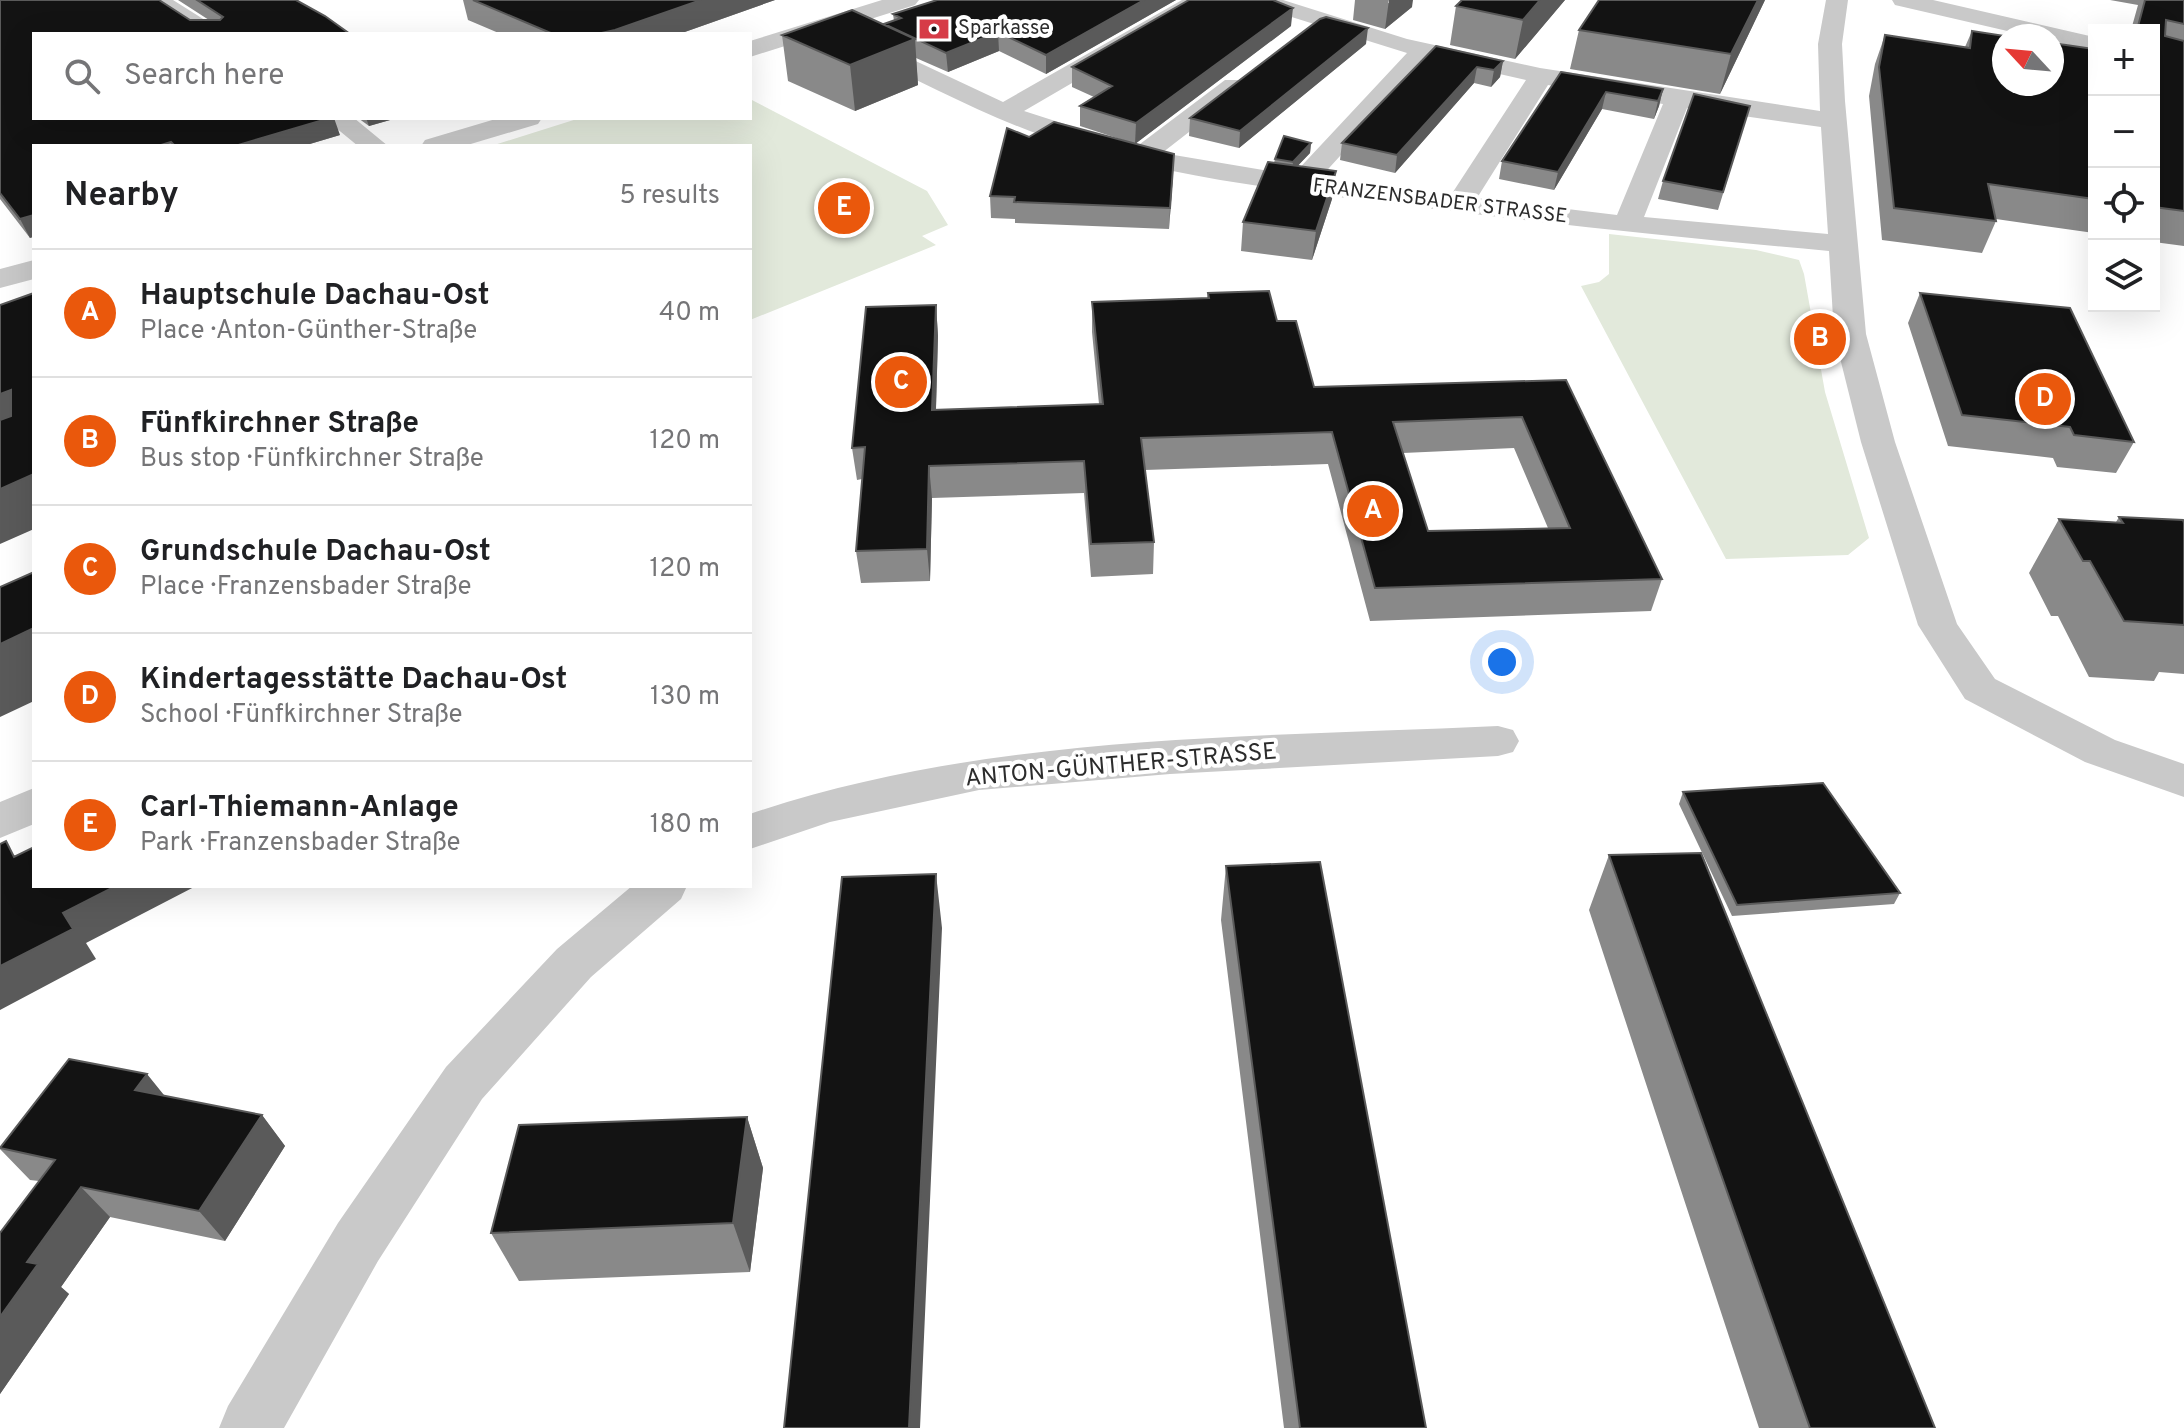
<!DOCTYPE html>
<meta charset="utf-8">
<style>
body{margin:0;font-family:Overpass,sans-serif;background:#f6f6f6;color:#202124}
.controls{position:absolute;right:24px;top:24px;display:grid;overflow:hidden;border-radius:0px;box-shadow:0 8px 32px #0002}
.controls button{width:72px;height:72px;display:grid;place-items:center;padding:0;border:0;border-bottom:2px solid #e0e0e0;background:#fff;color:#202124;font:40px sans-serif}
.compass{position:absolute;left:1992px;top:24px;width:72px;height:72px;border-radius:50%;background:#fff;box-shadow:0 8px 32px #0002;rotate:296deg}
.you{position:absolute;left:1502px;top:662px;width:28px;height:28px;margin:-20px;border:6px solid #fff;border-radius:50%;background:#1a73e8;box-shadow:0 0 0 12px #1a73e833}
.badge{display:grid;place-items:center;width:52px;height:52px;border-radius:50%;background:#ea580c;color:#fff;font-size:26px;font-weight:700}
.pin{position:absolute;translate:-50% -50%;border:4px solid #fff;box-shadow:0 2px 8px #0006}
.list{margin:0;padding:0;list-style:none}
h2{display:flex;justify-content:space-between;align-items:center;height:104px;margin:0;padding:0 32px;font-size:34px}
h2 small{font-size:26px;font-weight:400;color:#757577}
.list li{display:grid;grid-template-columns:52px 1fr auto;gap:24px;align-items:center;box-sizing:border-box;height:128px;padding:0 32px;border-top:2px solid #e0e0e0}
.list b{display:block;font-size:30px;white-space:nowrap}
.list p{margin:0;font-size:26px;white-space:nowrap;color:#757577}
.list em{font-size:26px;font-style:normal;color:#757577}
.icon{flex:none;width:44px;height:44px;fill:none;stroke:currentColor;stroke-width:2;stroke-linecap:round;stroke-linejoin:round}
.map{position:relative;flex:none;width:2184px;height:1428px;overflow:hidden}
.search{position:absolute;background:#fff;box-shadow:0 8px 32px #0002;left:32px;top:32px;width:720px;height:88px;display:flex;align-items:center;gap:20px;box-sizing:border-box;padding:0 28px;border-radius:0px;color:#757577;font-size:30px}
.panel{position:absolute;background:#fff;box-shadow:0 8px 32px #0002;left:32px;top:144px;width:720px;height:744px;border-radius:0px}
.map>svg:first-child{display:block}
.green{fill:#e2e9db}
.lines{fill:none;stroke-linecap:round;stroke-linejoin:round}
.minor{fill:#c9c9c9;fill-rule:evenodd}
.tertiary{fill:#c9c9c9;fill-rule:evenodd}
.wall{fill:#898989;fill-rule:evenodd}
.shaded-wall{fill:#5a5a5a}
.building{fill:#131313;stroke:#5a5a5a;stroke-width:2;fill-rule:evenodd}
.labels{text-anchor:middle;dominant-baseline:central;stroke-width:8;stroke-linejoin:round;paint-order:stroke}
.far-poi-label{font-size:20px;fill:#2c2c2c;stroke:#fff;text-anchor:start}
.far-street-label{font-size:20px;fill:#2c2c2c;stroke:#fff}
.street-label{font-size:24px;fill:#2c2c2c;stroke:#fff}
</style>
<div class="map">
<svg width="2184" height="1428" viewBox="0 0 2184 1428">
<rect width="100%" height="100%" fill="#fff"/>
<path class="green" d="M750 99 927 191 948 225 922 236 936 245 750 320V146H491L580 118H750Z
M1609 234 1756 250 1799 260 1804 274 1825 392 1869 538 1848 555 1726 559 1581 286 1599 282 1609 274Z"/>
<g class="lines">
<path class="minor" d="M146 0H173L227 34H198Z
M1182 0H1209L1206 5 1024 111 1136 147 1225 80H1243L1246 85 1243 90 1162 153 1293 175 1407 53 1253 5 1250 0H1283L1407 39 1540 68 1820 111 1818 44 1826 0H1848L1842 44 1845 101 1866 334 1895 442 1957 624 1995 679 2115 740 2184 764V797L2085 762 1965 699 1918 625 1861 442 1834 334 1829 251C1684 238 1540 223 1395 204 1285 190 1174 178 1067 144 994 121 926 84 857 51L853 46 857 41H873L1003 102ZM1429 58 1526 80 1451 195 1320 178ZM1548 85 1663 104 1617 215 1477 198ZM1687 108 1821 127 1828 234 1644 217Z
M1892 0H1933L2094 37V51L2052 41V36H2029L1895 5Z
M324 118H354L388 146H358Z
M1498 726 1513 730 1519 741 1513 752 1498 756 1170 774 979 790 830 822 750 849V814C989 733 1248 738 1498 726Z
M34 788V824L0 838V802Z
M632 886H687L681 899 591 977 482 1099 378 1261 284 1428H219L228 1406 338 1223 446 1067 557 949Z"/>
<path class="tertiary" d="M882 0H919L915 5 750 57V41Z
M499 118H542L538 124 464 146H421L425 140Z
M34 260V279L0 288V269Z"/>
</g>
<path class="wall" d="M0 0 190 20H209L178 0H296L325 16 34 34 340 135 303 146H34L30 238 0 199Z
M463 0H775L679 34H501L468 20Z
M937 0H1176L1046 74 999 51 948 72 916 58 918 85 855 111 788 81 782 35 884 25 894 21 893 14Z
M1355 0H1389L1388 3 1412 7 1385 29 1353 20Z
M1462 0H1565L1515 59 1450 45 1456 6Z
M1765 0 1720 94 1570 69 1579 30Z
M2110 0H2184V246L2154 242V30H2131L2138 5Z
M1291 26 1135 144 1080 126V106L1094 97 1072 87V67Z
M1972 31 2094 49V233L1996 219V221L1982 253 1882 240 1869 96 1875 64 1885 35 1965 47Z
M1366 44 1239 148 1189 136 1190 118Z
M1436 46 1503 61 1500 77 1491 87 1474 83 1395 173 1340 160 1342 143Z
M1561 72 1663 89 1659 106 1654 119 1602 109 1554 190 1499 179 1502 161Z
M1750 106 1718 210 1658 199 1663 181Z
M358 118H397L369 126Z
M1311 143 1310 153 1297 166 1332 199 1312 260 1241 251 1243 222 1274 163 1275 159Z
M1173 175 1169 229 1015 223V219L991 218 990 196Z
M1208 293 1277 321 1314 387 1566 380 1662 579 1651 611 1370 621 1328 464 1145 470 1154 542 1153 574 1091 577 1084 493 932 498 930 581 861 583 856 551 862 479 857 480 852 448 936 305 938 336 936 410 1099 404 1092 332V302L1207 298ZM1514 448 1548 528 1428 531 1403 453Z
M1920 293 2134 442 2116 473 2057 467 2053 458 1948 446 1908 323Z
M2119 517 2184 523V674L2159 672 2154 681 2089 677 2058 616H2051L2029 573 2059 519 2116 522Z
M1683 792 1900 893 1894 904 1732 916 1679 804Z
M1609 855 1935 1428H1759L1589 910Z
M1226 866 1426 1428H1284L1221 920Z
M165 1096 262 1115 285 1146 225 1241 110 1217 61 1287 69 1294 0 1394V1233L39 1181 30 1180 0 1149Z
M747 1117 763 1168 750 1272 519 1281 491 1233Z"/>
<path class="shaded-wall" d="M701 0H775L679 34H597Z
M1144 0H1176L1046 74V55Z
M1389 0H1413L1412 7 1385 29Z
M1540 0H1565L1515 59 1523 20Z
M1758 0H1765L1720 94 1731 54Z
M1293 8 1291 26 1135 144 1136 123Z
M1368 28 1366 44 1239 148 1240 131Z
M998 32 999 51 948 72 946 53Z
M915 39 918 85 855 111 850 65Z
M1503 61 1500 77 1491 87 1494 70Z
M1477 67 1474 83 1395 173 1397 155Z
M1663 89 1659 106 1654 119 1658 101Z
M1606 92 1602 109 1554 190 1558 172Z
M330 118H334L340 135 303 146H235Z
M366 118H397L369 126Z
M1311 143 1310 153 1292 172 1293 162Z
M1174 154 1173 175 1169 229 1170 208Z
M1336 171 1332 199 1312 260 1316 231Z
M34 215V237L30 238 20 219Z
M936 305 938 336 935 441 932 410Z
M11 390 34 430 0 446V394Z
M929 466 932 498 930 581 927 549Z
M34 474V529L0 544V489Z
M34 628V701L0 717V644Z
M936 874 942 928 920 1428H909Z
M116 886H196L86 943 96 959 0 1010V966L63 913Z
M147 1074 172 1105 135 1090Z
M262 1115 285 1146 225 1241 199 1211Z
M747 1117 763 1168 750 1272 733 1223Z
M81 1187 110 1217 61 1287 69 1294 0 1394V1317L27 1262Z"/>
<path class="building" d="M0 0H159L190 20H220L223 17 197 0H296L325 16 350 34H34V118H330L235 146H175L171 142 158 146H34V215L20 219 0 193Z
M473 0H701L615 30 597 34H553Z
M937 0H1144L1046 55 998 32 946 53 884 24 901 18 893 14Z
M1189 0H1273L1293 8 1136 123 1080 106 1112 86 1072 67Z
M1462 0H1540L1523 20 1456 6Z
M1599 0H1758L1731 54 1579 30Z
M2145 0H2184V24L2166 20 2165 36 2184 41V211L2154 207V30H2137Z
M852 10 915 39 850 65 782 35Z
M1326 17 1368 28 1240 131 1190 118 1320 19Z
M1972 31 2005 36 2004 84H2052V43L2094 49V199L1988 184 1996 221 1894 208 1879 67 1885 35 1970 48Z
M1436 46 1503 61 1494 70 1477 67 1397 155 1342 143Z
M1561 72 1663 89 1658 101 1606 92 1558 172 1502 161Z
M1694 94 1750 106 1723 192 1663 181Z
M1054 122 1174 154 1170 208 1014 202 1015 197 990 196 1007 128 1029 137Z
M1284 136 1311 143 1293 162 1275 159Z
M1268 162 1336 171 1316 231 1243 222Z
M1269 291 1277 321H1296L1314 387 1566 380 1662 579 1375 588 1332 432 1141 438 1154 542 1091 544 1084 461 929 466 927 549 856 551 865 447 852 448 866 307 936 305 932 410 1103 404 1092 302 1209 298 1208 293ZM1522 417 1570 528 1428 531 1393 422Z
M34 293V474L0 489V420L11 416V390L0 394V305Z
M1920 293 2070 308 2134 442 2074 435 2070 427 1962 415Z
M2119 517 2183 520 2184 523V625L2124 621 2090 561H2083L2059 519 2123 523Z
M34 572V628L0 644V587Z
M1823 783 1900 893 1737 905 1683 792Z
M6 841 14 857 34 847V886H116L63 913 73 929 0 966V844Z
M1701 853 1935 1428H1810L1609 855Z
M1320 862 1426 1428H1300L1226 866Z
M936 874 909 1428H784L842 877Z
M69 1059 147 1074 135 1090 262 1115 199 1211 81 1187 27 1262 38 1264 0 1317V1233L55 1160 0 1148Z
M747 1117 733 1223 491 1233 519 1125Z"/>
<defs>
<g id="bank-bare" transform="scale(2.4)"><path d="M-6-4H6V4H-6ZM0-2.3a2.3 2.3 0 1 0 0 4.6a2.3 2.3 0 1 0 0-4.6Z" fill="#d63c47" stroke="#fff" stroke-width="2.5" paint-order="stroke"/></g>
</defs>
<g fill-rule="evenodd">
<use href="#bank-bare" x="934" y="29"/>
</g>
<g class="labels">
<g class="far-poi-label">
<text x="958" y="29">Sparkasse</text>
</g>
<g class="far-street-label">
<text transform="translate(1440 202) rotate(7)">FRANZENSBADER STRASSE</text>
</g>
<g class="street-label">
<text transform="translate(1121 766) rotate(-5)">ANTON-GÜNTHER-STRASSE</text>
</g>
</g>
</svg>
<div class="controls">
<button>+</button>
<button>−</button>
<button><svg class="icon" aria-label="locate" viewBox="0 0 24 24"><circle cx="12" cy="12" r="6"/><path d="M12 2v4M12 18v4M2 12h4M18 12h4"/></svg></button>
<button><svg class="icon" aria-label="layers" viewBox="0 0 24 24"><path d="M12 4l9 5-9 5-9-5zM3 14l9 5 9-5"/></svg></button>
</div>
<svg class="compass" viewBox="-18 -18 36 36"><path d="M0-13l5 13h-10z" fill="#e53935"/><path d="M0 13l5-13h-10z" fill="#757577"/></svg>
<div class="you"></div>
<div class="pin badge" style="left:1373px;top:511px">A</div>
<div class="pin badge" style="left:1820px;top:339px">B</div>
<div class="pin badge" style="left:901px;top:382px">C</div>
<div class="pin badge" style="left:2045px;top:399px">D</div>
<div class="pin badge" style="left:844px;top:208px">E</div>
<div class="search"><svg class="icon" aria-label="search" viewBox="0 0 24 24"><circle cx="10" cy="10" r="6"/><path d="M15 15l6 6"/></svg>Search here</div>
<section class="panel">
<h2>Nearby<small>5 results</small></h2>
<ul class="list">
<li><span class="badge">A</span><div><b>Hauptschule Dachau-Ost</b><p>Place · Anton-Günther-Straße</p></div><em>40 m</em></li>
<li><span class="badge">B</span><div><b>Fünfkirchner Straße</b><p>Bus stop · Fünfkirchner Straße</p></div><em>120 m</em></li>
<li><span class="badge">C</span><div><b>Grundschule Dachau-Ost</b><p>Place · Franzensbader Straße</p></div><em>120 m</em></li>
<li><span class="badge">D</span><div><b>Kindertagesstätte Dachau-Ost</b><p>School · Fünfkirchner Straße</p></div><em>130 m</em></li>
<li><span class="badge">E</span><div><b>Carl-Thiemann-Anlage</b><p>Park · Franzensbader Straße</p></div><em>180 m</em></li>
</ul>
</section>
</div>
